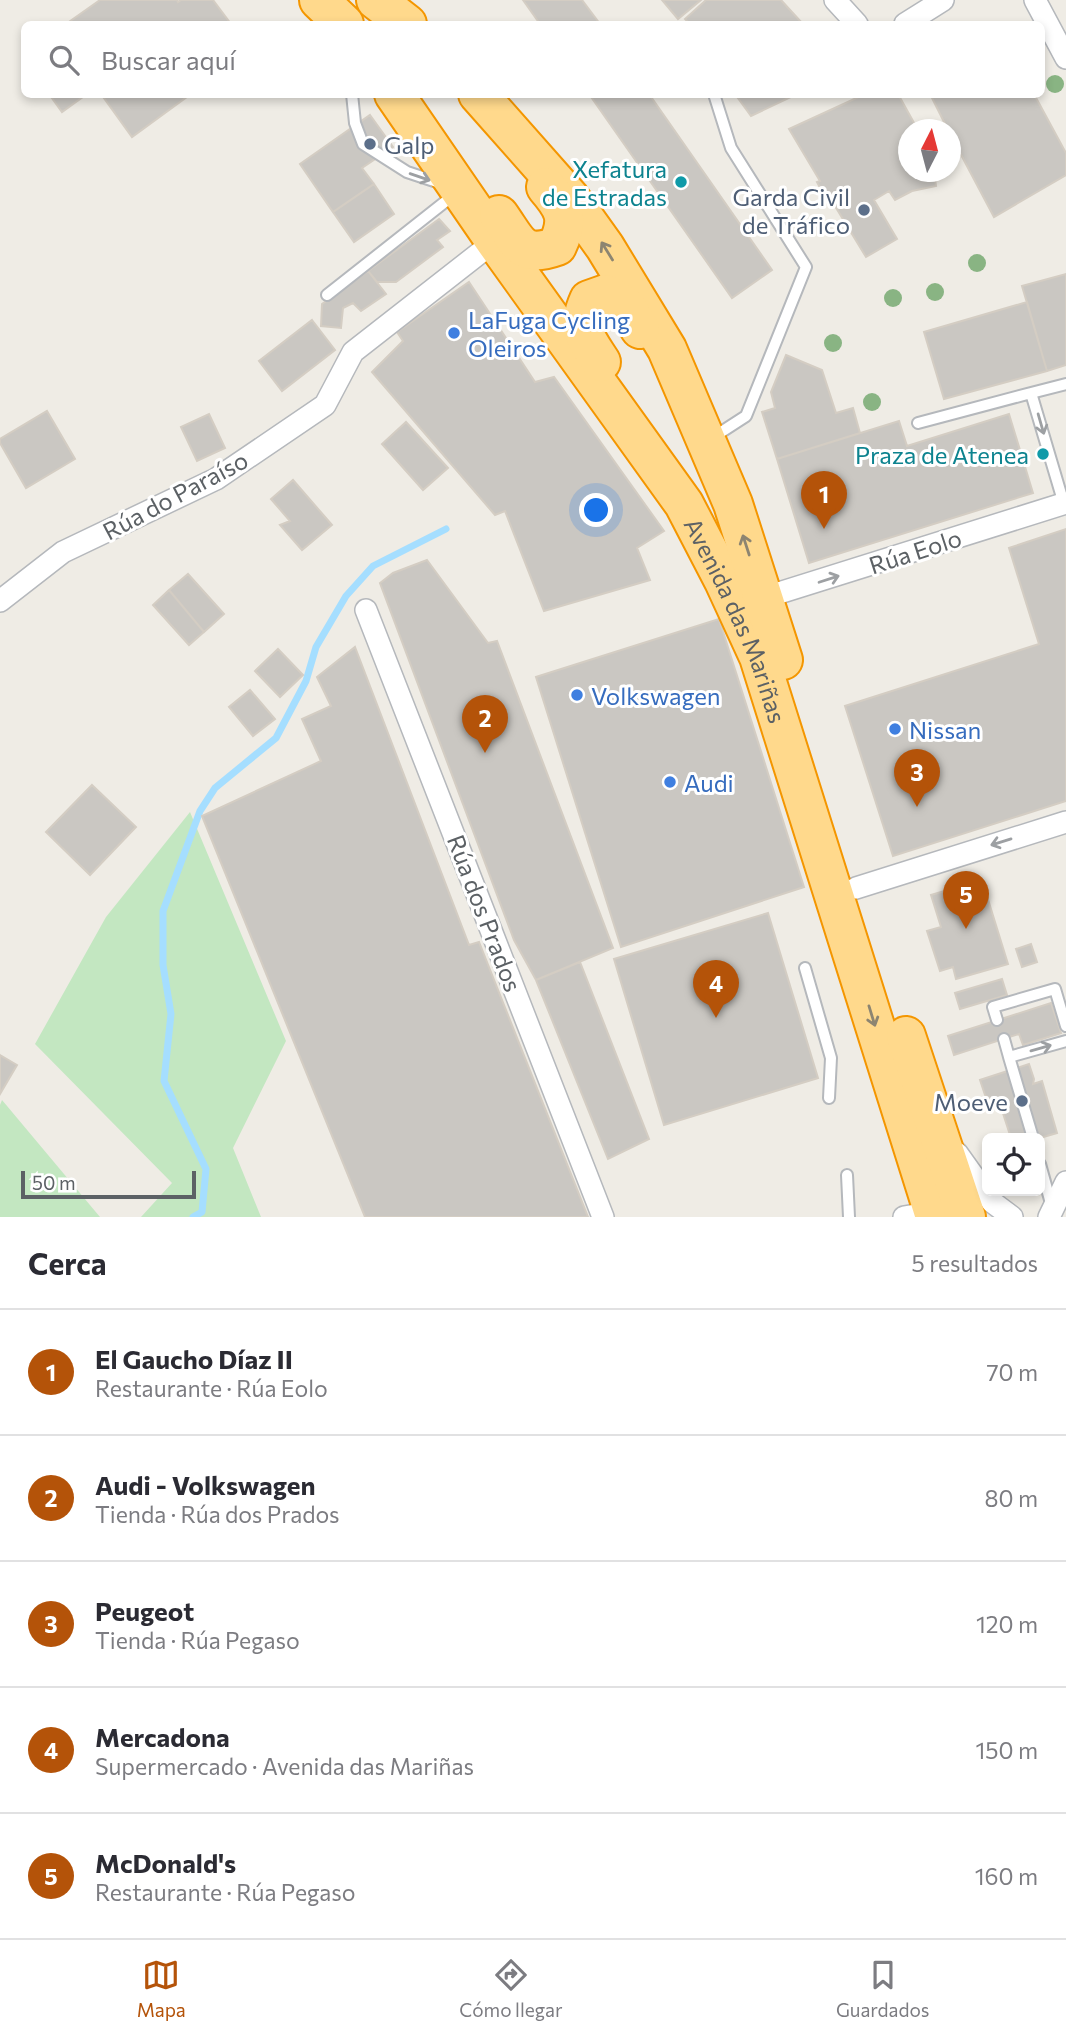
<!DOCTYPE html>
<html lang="es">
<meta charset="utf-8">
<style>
body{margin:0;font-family:Commissioner,sans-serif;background:#f7f7f7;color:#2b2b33}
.controls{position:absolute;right:21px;bottom:21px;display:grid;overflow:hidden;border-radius:10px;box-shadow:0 4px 10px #0003}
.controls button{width:63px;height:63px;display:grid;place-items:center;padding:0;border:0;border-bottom:2px solid #e1e1e2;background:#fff;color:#2b2b33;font:35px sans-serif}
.compass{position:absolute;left:898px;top:119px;width:63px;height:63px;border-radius:50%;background:#fff;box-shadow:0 4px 10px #0003;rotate:6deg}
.scale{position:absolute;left:21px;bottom:18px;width:175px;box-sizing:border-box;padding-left:7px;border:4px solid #5c6165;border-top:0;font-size:19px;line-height:24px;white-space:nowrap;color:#5c6165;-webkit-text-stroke:5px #fff;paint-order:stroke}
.you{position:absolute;left:597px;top:511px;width:24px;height:24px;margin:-18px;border:5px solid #fff;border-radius:50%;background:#1a73e8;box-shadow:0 0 0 10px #1a73e833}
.badge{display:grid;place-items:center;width:46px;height:46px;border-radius:50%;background:#b45309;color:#fff;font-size:23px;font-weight:700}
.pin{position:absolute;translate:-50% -58px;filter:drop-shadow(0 2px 4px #0008)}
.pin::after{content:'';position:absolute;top:37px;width:24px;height:21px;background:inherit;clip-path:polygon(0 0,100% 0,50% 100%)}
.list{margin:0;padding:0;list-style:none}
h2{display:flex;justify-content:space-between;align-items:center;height:91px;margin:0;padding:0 28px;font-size:30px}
h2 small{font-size:23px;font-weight:400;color:#7c7c81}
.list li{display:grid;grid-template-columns:46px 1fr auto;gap:21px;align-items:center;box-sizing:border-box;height:126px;padding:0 28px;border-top:2px solid #e1e1e2}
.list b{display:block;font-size:26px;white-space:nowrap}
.list p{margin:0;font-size:23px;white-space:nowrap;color:#7c7c81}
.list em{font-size:23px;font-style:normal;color:#7c7c81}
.icon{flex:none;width:38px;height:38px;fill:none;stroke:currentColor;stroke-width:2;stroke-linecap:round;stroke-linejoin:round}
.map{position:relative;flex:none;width:1066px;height:1217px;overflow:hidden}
.search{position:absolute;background:#fff;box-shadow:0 4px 10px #0003;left:21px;right:21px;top:21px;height:77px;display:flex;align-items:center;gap:18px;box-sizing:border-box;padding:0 24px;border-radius:10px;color:#7c7c81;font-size:26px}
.sheet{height:721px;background:#fff}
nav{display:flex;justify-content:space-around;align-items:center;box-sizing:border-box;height:98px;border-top:2px solid #e1e1e2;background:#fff;font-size:19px;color:#7c7c81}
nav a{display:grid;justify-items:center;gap:4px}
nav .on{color:#b45309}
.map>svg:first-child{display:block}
.green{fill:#c3e7c1}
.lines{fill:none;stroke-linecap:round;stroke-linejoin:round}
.stream{stroke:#a5deff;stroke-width:7}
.building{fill:#cac7c2;stroke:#d4cdc3;stroke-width:2}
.lane-casing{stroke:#b5b8bc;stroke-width:14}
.street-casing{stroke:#b5b8bc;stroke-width:24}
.highway-casing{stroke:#f49600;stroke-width:42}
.lane{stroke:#fff;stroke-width:10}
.street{stroke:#fff;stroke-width:21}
.highway{stroke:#ffd98c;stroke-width:38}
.tree{fill:#89b483}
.oneway{stroke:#9da0a3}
.oneway2{stroke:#8d8571}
.service-dot{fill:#5c6f8a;stroke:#fff;stroke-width:2.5}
.culture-dot{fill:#0f9aa8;stroke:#fff;stroke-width:2.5}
.shop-dot{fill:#3f7fe0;stroke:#fff;stroke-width:2.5}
.labels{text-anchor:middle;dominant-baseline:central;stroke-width:6;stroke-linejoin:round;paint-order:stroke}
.service-label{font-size:24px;fill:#4e5e75;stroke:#fff;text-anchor:end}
.culture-label{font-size:24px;fill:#0d838f;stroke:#fff;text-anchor:end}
.shop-label{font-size:24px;fill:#366cbe;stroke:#fff;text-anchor:start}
.street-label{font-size:24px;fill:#5c6165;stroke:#fff}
</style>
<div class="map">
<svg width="1066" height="1217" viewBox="0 0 1066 1217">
<rect width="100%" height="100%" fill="#efece5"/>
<path class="green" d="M190 812 286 1041 233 1148 261 1217H141L172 1183 35 1044 106 917Z
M2 1100 100 1217H0V1105Z"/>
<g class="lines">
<path class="stream" d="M193 1217 202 1212 206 1169 164 1081 171 1014 163 965V911L200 811 215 788 276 738 306 681 316 647 346 596 373 566 446 529"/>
</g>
<path class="building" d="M100 0H177L178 2 181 0H213L231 24H66Z
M523 0H582L600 24H540Z
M662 0H701L678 19Z
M706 0H781L803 24H690L685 19Z
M49 94H87L62 112Z
M101 94H191L132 137Z
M589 94H649L772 270 732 298Z
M735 94H797L751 116Z
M865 94H898L918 130H908V172H934L936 186 912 191 895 200 889 191 874 200 897 239 866 257 827 193 824 195 817 182 820 181 789 129Z
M930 94H1034L1066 153V175L994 217 950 134V130H948Z
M370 115 393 147 362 168 374 184 333 212 300 164Z
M374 184 394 214 354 242 333 212Z
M439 219 450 231 437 240 443 247 396 282H377L368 271Z
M368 271 386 294 361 311 353 303 343 308 341 328 321 326 322 304Z
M1066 274V365L1047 371 1022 286Z
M469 282 535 382 554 377 664 531 637 548 650 580 544 611 505 511 495 515 372 372 403 341 397 332Z
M1027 302 1047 371 944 399 924 332Z
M312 320 335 350 282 391 259 361Z
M786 355 822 370 836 413 853 408 860 433 777 459 762 412 775 408 771 392Z
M47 411 75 459 26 488 0 443V439Z
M209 414 225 448 197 461 181 427Z
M1009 414 1033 493 809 563 777 459 899 421 907 446Z
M406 422 448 468 423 490 382 444Z
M293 480 332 525 302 550 280 525 290 521 271 499Z
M1066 529V801L893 856 845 706 1039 644 1009 548Z
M427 560 488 643 497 641 613 948 536 980 514 940 380 583 393 573Z
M188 574 224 614 204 632 169 590Z
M169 590 204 632 189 645 153 605Z
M719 619 804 887 621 947 536 677Z
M355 647 469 945 479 942 588 1217H365L202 816 321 761 302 719 331 706 317 677Z
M278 649 303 675 280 697 255 671Z
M250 690 275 719 253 736 229 707Z
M92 785 136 827 90 875 46 832Z
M982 880 1008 964 956 979 953 967 940 971 927 931 941 927 931 895Z
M768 913 818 1078 664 1125 614 959Z
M1031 944 1037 962 1022 967 1016 949Z
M580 962 649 1139 608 1159 536 980Z
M1002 979 1007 995 960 1009 955 993Z
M1051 1003 1061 1033 1023 1045 1019 1034 954 1055 948 1036Z
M0 1055 17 1065 0 1094Z
M1029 1064 1034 1079 1033 1084 1042 1081 1057 1133 1040 1138H1011L998 1098 991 1100 985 1095 980 1080Z"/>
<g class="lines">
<g class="lane-casing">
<path id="lane" d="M352 94 355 123 363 144 407 172 443 184
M327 295 455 194
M918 423 1031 393
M712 438 746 416 806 267 731 148 714 94
M1064 504 1031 393 1066 384
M805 968 831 1058 829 1098
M997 1020 993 1007 1055 989 1066 1026
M1004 1039 1009 1057
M1033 1138 1009 1057 1066 1041
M1040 1164 1052 1207
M847 1175 849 1217"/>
</g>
<g class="street-casing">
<path id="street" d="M835 0 857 24
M1035 0 1066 58
M905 24 943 0
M763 598 1066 503
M0 601 63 552 216 479 325 405 353 352 495 241
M366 610 603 1217
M856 888 1066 822
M957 1153 992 1202 1012 1217
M904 1217 933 1212
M1049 1217 1066 1182"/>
</g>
<g class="highway-casing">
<g id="highway">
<path d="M319 0 344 24"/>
<path d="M376 0 407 24"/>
<path id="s1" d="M394 94 495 241 684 504 724 581 759 657 935 1217"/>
<path d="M478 94 570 198 605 247 667 349 733 504 783 660"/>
<path d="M499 215C519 243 521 259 557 246 570 219 565 209 546 187"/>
<path d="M601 362C585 337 576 329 589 300L606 294 627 308 640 329"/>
<path d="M906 1036 966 1217"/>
</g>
</g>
<use href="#lane" class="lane"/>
<use href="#street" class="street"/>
<use href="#highway" class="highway"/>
</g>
<g class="tree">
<circle cx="1055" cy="84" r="9"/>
<circle cx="977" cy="263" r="9"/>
<circle cx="935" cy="292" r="9"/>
<circle cx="893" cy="298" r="9"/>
<circle cx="833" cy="343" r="9"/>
<circle cx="872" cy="402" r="9"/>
</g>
<defs><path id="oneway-shaft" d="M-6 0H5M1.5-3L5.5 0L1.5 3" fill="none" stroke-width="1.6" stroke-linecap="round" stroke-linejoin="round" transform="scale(1.75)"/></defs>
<g class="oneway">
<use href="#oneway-shaft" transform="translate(420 177) rotate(19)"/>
<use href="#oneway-shaft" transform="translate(1041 424) rotate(74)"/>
<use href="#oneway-shaft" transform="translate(829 579) rotate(-18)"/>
<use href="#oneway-shaft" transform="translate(1001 842) rotate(163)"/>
<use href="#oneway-shaft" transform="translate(1041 1048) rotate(-16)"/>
</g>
<g class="oneway2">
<use href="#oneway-shaft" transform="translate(607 251) rotate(-122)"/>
<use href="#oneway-shaft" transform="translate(746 545) rotate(-108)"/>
<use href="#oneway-shaft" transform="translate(872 1016) rotate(73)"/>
</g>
<g class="service-dot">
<circle cx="370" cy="144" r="7"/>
<circle cx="864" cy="210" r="7"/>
<circle cx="1022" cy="1101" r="7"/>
</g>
<g class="culture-dot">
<circle cx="681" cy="182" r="7"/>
<circle cx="1043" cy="454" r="7"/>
</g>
<g class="shop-dot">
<circle cx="454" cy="333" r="7"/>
<circle cx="577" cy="695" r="7"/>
<circle cx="895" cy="729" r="7"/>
<circle cx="670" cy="782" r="7"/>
</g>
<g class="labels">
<g class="service-label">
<text x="384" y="144" text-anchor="start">Galp</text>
<text x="850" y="196">Garda Civil<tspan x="850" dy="28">de Tráfico</tspan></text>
<text x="1008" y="1101">Moeve</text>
</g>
<g class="culture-label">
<text x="667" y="168">Xefatura<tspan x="667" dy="28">de Estradas</tspan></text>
<text x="1029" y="454">Praza de Atenea</text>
</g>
<g class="shop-label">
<text x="468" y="319">LaFuga Cycling<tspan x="468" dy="28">Oleiros</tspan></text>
<text x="591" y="695">Volkswagen</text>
<text x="909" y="729">Nissan</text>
<text x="684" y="782">Audi</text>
</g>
<g class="street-label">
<text transform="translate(175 495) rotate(-28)">Rúa do Paraíso</text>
<text transform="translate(915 551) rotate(-18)">Rúa Eolo</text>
<text stroke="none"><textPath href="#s1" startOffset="630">Avenida das Mariñas</textPath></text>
<text transform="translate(485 913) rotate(69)">Rúa dos Prados</text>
</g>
</g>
</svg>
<div class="controls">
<button><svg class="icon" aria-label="locate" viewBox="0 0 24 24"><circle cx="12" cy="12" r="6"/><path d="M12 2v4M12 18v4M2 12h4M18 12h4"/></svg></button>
</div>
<svg class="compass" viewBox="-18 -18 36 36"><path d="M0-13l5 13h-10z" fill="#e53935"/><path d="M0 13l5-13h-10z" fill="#7c7c81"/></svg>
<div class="scale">50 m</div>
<div class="you"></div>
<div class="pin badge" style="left:824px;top:529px">1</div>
<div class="pin badge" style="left:485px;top:753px">2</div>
<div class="pin badge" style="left:917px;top:807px">3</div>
<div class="pin badge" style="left:716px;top:1018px">4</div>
<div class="pin badge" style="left:966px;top:929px">5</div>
<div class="search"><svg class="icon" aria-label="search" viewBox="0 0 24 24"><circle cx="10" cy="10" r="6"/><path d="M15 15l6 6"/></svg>Buscar aquí</div>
</div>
<section class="sheet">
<h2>Cerca<small>5 resultados</small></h2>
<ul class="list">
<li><span class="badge">1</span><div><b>El Gaucho Díaz II</b><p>Restaurante · Rúa Eolo</p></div><em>70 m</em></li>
<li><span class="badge">2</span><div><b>Audi - Volkswagen</b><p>Tienda · Rúa dos Prados</p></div><em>80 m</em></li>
<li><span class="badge">3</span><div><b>Peugeot</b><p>Tienda · Rúa Pegaso</p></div><em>120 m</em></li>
<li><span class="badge">4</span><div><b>Mercadona</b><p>Supermercado · Avenida das Mariñas</p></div><em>150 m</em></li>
<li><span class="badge">5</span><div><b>McDonald's</b><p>Restaurante · Rúa Pegaso</p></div><em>160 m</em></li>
</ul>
</section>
<nav>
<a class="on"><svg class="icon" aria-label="map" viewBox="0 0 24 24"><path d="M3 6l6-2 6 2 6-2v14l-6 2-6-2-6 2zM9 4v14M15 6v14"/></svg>Mapa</a>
<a><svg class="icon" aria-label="directions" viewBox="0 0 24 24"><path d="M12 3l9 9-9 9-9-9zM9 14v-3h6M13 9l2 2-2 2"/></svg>Cómo llegar</a>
<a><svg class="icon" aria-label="saved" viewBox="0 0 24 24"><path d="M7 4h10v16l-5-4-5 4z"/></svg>Guardados</a>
</nav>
